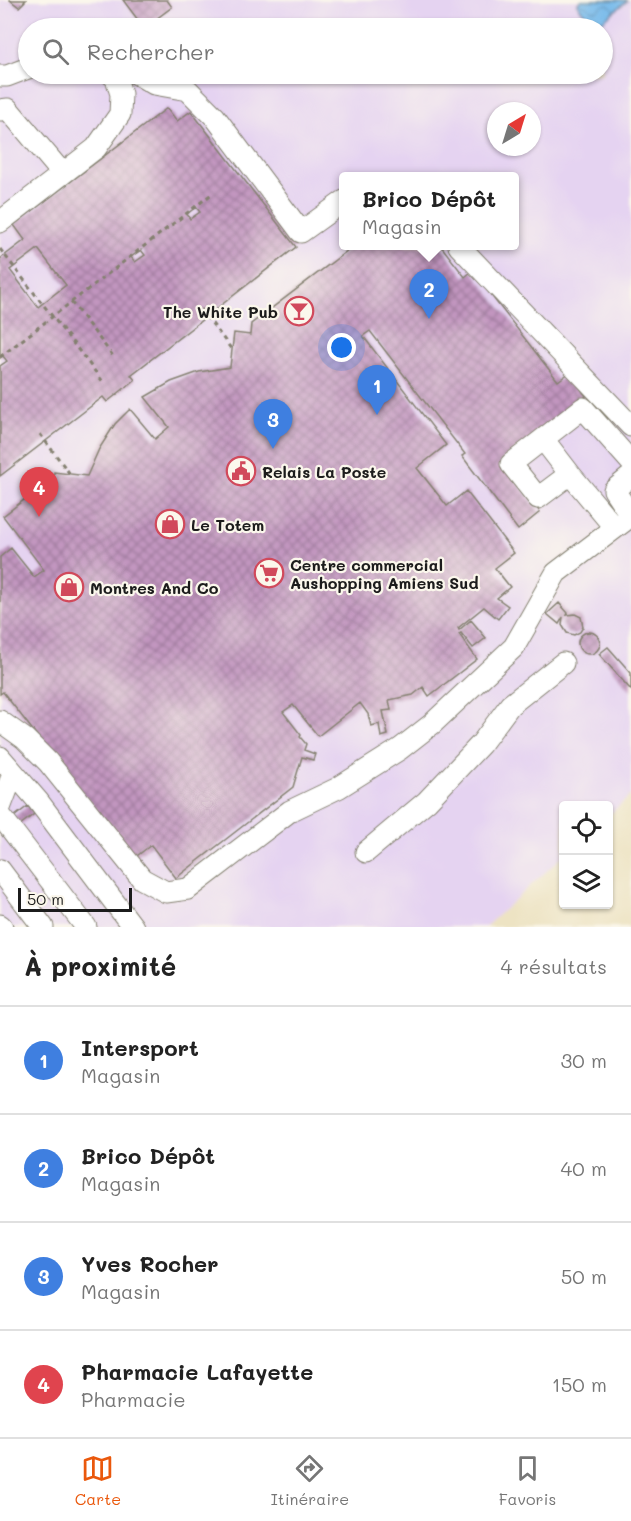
<!DOCTYPE html>
<html lang="fr">
<meta charset="utf-8">
<style>
body{margin:0;font-family:Mali,sans-serif;background:#f2f2f2;color:#222}
.controls{position:absolute;right:18px;bottom:18px;display:grid;overflow:hidden;border-radius:6px;box-shadow:0 2px 4px #0004}
.controls button{width:54px;height:54px;display:grid;place-items:center;padding:0;border:0;border-bottom:2px solid #e0e0e0;background:#fff;color:#222;font:30px sans-serif}
.compass{position:absolute;left:487px;top:102px;width:54px;height:54px;border-radius:50%;background:#fff;box-shadow:0 2px 4px #0004;rotate:38deg}
.scale{position:absolute;left:18px;bottom:15px;width:114px;box-sizing:border-box;padding-left:6px;border:3px solid #1c1c1c;border-top:0;font-size:16px;line-height:21px;white-space:nowrap;color:#1c1c1c;-webkit-text-stroke:4px #fbf7ec;paint-order:stroke}
.you{position:absolute;left:342px;top:348px;width:21px;height:21px;margin:-15px;border:4px solid #fff;border-radius:50%;background:#1a73e8;box-shadow:0 0 0 9px #1a73e833}
.badge{display:grid;place-items:center;width:39px;height:39px;border-radius:50%;background:#ea580c;color:#fff;font-size:20px;font-weight:700}
.pin{position:absolute;translate:-50% -50px;filter:drop-shadow(0 2px 3px #0008)}
.pin::after{content:'';position:absolute;top:32px;width:21px;height:18px;background:inherit;clip-path:polygon(0 0,100% 0,50% 100%)}
.popup{position:absolute;left:339px;top:172px;width:180px;height:78px;box-sizing:border-box;display:grid;place-content:center;border-radius:6px;background:#fff;filter:drop-shadow(0 2px 4px #0005);font-size:20px;white-space:nowrap;color:#767676}
.popup b{font-size:22px;color:#222}
.popup::after{content:'';position:absolute;left:50%;top:100%;margin-left:-12px;border:12px solid transparent;border-top-color:#fff}
.list{margin:0;padding:0;list-style:none}
h2{display:flex;justify-content:space-between;align-items:center;height:78px;margin:0;padding:0 24px;font-size:26px}
h2 small{font-size:20px;font-weight:400;color:#767676}
.list li{display:grid;grid-template-columns:39px 1fr auto;gap:18px;align-items:center;box-sizing:border-box;height:108px;padding:0 24px;border-top:2px solid #e0e0e0}
.list b{display:block;font-size:22px;white-space:nowrap}
.list p{margin:0;font-size:20px;white-space:nowrap;color:#767676}
.list em{font-size:20px;font-style:normal;color:#767676}
.icon{flex:none;width:33px;height:33px;fill:none;stroke:currentColor;stroke-width:2;stroke-linecap:round;stroke-linejoin:round}
.map{position:relative;flex:none;width:631px;height:927px;overflow:hidden}
.search{position:absolute;background:#fff;box-shadow:0 2px 4px #0004;left:18px;right:18px;top:18px;height:66px;display:flex;align-items:center;gap:15px;box-sizing:border-box;padding:0 21px;border-radius:33px;color:#767676;font-size:22px}
.sheet{height:510px;background:#fff}
nav{display:flex;justify-content:space-around;align-items:center;box-sizing:border-box;height:84px;border-top:2px solid #e0e0e0;background:#fff;font-size:16px;color:#767676}
nav a{display:grid;justify-items:center;gap:3px}
nav .on{color:#ea580c}
.map>svg:first-child{display:block}
.built{fill:#e5d3f1;fill-rule:evenodd}
.water{fill:url(#water-waves);stroke:#486a84;stroke-width:1.5}
.building{fill:url(#building-cross-hatch);fill-rule:evenodd}
.lines{fill:none;stroke-linecap:round;stroke-linejoin:round}
.minor-casing{stroke:#848070;stroke-width:23}
.path{stroke:#848070;stroke-width:3;stroke-dasharray:4.5 4.5;stroke-linecap:butt}
.minor{stroke:#fff;stroke-width:21}
.labels{text-anchor:middle;dominant-baseline:central;stroke-width:4.5;stroke-linejoin:round;paint-order:stroke}
.poi-label{font-size:16px;font-weight:bold;fill:#1c1c1c;stroke:#fbf7ec;text-anchor:start}
</style>
<div class="map">
<svg width="631" height="927" viewBox="0 0 631 927">
<defs>
<pattern id="water-waves" width="16" height="10" patternUnits="userSpaceOnUse" patternTransform="scale(1.5)"><rect width="16" height="10" fill="#75b9eb"/><path d="M0 5q4-4 8 0t8 0" fill="none" stroke="#659ec9"/></pattern>
<pattern id="building-cross-hatch" width="8" height="8" patternUnits="userSpaceOnUse" patternTransform="scale(1.5)"><rect width="8" height="8" fill="#c296c0"/><path d="M0 0l8 8M0 8l8-8" fill="none" stroke="#9d7a9b"/></pattern>
</defs>
<rect width="100%" height="100%" fill="#fbf7ec"/>
<filter id="ink" filterUnits="userSpaceOnUse"><feTurbulence type="fractalNoise" baseFrequency=".0167" numOctaves="2"/><feDisplacementMap in="SourceGraphic" scale="12" xChannelSelector="R" yChannelSelector="G"/><feConvolveMatrix kernelMatrix="1 2 1 2 8 2 1 2 1" color-interpolation-filters="sRGB"/></filter>
<filter id="wash" filterUnits="userSpaceOnUse"><feTurbulence type="fractalNoise" baseFrequency=".008" numOctaves="4" result="noise"/><feDisplacementMap in="SourceGraphic" scale="24" xChannelSelector="R" yChannelSelector="G"/><feGaussianBlur stdDeviation="1.35" result="paint"/><feColorMatrix in="noise" values="0 0 0 0 0 0 0 0 0 0 0 0 0 0 0 0 0 1.4 0 .05"/><feComposite in="paint" operator="in"/></filter>
<g filter="url(#wash)">
<rect width="100%" height="100%" fill="#ede3c3"/>
<path class="built" d="M0 0H631V795L609 815 608 806H564L563 856 485 927H0ZM28 28H602V74H28ZM496 111H532V147H496ZM344 176H514V246H344Z"/>
<path class="water" d="M581 0H626L627 1 595 27 577 4Z"/>
<g id="blocks">
<path class="building" d="M10 0H26L19 7Z
M123 0H167L172 7 144 28Z
M167 108 177 121 191 111 296 247 131 375 135 380 107 402 103 397 0 476V366L7 361 3 356 0 358V259L25 240 14 225ZM196 207 200 212 190 219 187 214ZM38 249 66 285 38 307 10 270ZM141 250 145 255 135 262 131 257Z
M345 246H441L465 277 472 271 558 381 569 373 586 396 501 462 540 512 518 530 462 456 465 454 370 331 363 336 446 445 417 468 447 506 466 491 514 553 495 568 510 587 497 598 508 606 498 619 484 607 458 628 459 630 471 620 486 638 473 648 461 633 459 634 477 659 429 696 423 687 413 695 389 700 391 710 383 711 388 735 381 737 379 724 371 726 368 714 360 703 318 736 293 705 283 712 301 735 300 737 306 744 304 750 315 754 313 760 302 757 293 787 176 878 151 845 133 859 3 692 0 694V557L11 548 34 577 44 570 3 516 41 487 52 488 54 472 87 476 99 449 115 424 130 409 155 439 169 427 145 397 171 382 199 372 230 367 234 333 250 335 251 324 348 250Z
M559 603 568 613 567 615 575 614 581 617 583 627 580 632 574 635 567 633 562 625 563 617 559 624 547 614Z
M578 643a11 11 0 1 1 22 0a11 11 0 1 1-22 0Z
M608 647 631 673V690L599 654Z
M28 806 34 814 20 825 14 817Z"/>
</g>
</g>
<g filter="url(#ink)">
<use href="#blocks" fill-opacity="0" stroke="#848070" stroke-width="1.5"/>
<g class="lines">
<g class="minor-casing">
<path id="minor" d="M137 74 154 84 188 90 215 117 301 232 344 201
M0 76H7L28 68
M0 110 8 109 62 173
M0 222 96 148 120 114 121 94 116 78 111 74
M459 246 631 426
M543 439 570 474
M631 516 614 490 631 476
M615 528 570 474 538 498 511 464 583 408 631 462
M0 721 25 739 48 762 142 879 166 892 188 889 290 811 338 788 400 749 432 724 514 647 556 573 631 516
M0 757 38 801 133 927
M0 808 13 774
M0 815 86 927
M366 852 427 801 481 744 510 705 563 663
M0 870 43 927
M0 925 2 927"/>
</g>
<path class="path" d="M0 249 104 383
M71 302 113 356
M201 309 232 350
M0 357 213 193
M40 434 70 474"/>
<use href="#minor" class="minor"/>
</g>
</g>
<defs>
<g id="bar-ring" transform="scale(1.5)"><circle r="9.5" fill="#fbf7ec" stroke="#d1495b" stroke-width="1.5"/><path d="M-6-5H6L.8 .8V4.5H3.5V6h-7V4.5H-.8V.8Z" fill="#d1495b"/></g>
<g id="civic-ring" transform="scale(1.5)"><circle r="9.5" fill="#fbf7ec" stroke="#d1495b" stroke-width="1.5"/><path d="M-.6-6.5H3V-4.5H.6V-3L4-1V1h2V6H-6V1h2V-1L-.6-3ZM-1.2 2.5V6h2.4V2.5Z" fill="#d1495b"/></g>
<g id="shop-ring" transform="scale(1.5)"><circle r="9.5" fill="#fbf7ec" stroke="#d1495b" stroke-width="1.5"/><path d="M-5-2.5h2.3a2.7 3.5 0 0 1 5.4 0H5L5.5 6h-11ZM-1.5-2.5h3a1.5 2.3 0 0 0-3 0Z" fill="#d1495b"/></g>
<g id="supermarket-ring" transform="scale(1.5)"><circle r="9.5" fill="#fbf7ec" stroke="#d1495b" stroke-width="1.5"/><path d="M-6-5.5h2.5l.6 2H6L4.5 2H-2.5L-4.4-4H-6ZM-1.5 3.2a1.3 1.3 0 1 0 .1 0ZM3 3.2a1.3 1.3 0 1 0 .1 0Z" fill="#d1495b"/></g>
</defs>
<g fill-rule="evenodd">
<use href="#bar-ring" x="299" y="311"/>
<use href="#civic-ring" x="241" y="471"/>
<use href="#shop-ring" x="170" y="524"/>
<use href="#supermarket-ring" x="269" y="573"/>
<use href="#shop-ring" x="69" y="587"/>
</g>
<g class="labels">
<g class="poi-label">
<text x="278" y="311" text-anchor="end">The White Pub</text>
<text x="262" y="471">Relais La Poste</text>
<text x="191" y="524">Le Totem</text>
<text x="290" y="564">Centre commercial<tspan x="290" dy="18">Aushopping Amiens Sud</tspan></text>
<text x="90" y="587">Montres And Co</text>
</g>
</g>
</svg>
<div class="controls">
<button><svg class="icon" aria-label="locate" viewBox="0 0 24 24"><circle cx="12" cy="12" r="6"/><path d="M12 2v4M12 18v4M2 12h4M18 12h4"/></svg></button>
<button><svg class="icon" aria-label="layers" viewBox="0 0 24 24"><path d="M12 4l9 5-9 5-9-5zM3 14l9 5 9-5"/></svg></button>
</div>
<svg class="compass" viewBox="-18 -18 36 36"><path d="M0-13l5 13h-10z" fill="#e53935"/><path d="M0 13l5-13h-10z" fill="#767676"/></svg>
<div class="scale">50 m</div>
<div class="you"></div>
<div class="pin badge" style="left:377px;top:415px;background:#3f7fe0">1</div>
<div class="pin badge" style="left:429px;top:319px;background:#3f7fe0">2</div>
<div class="popup"><b>Brico Dépôt</b>Magasin</div>
<div class="pin badge" style="left:273px;top:449px;background:#3f7fe0">3</div>
<div class="pin badge" style="left:39px;top:517px;background:#e0444e">4</div>
<div class="search"><svg class="icon" aria-label="search" viewBox="0 0 24 24"><circle cx="10" cy="10" r="6"/><path d="M15 15l6 6"/></svg>Rechercher</div>
</div>
<section class="sheet">
<h2>À proximité<small>4 résultats</small></h2>
<ul class="list">
<li><span class="badge" style="background:#3f7fe0">1</span><div><b>Intersport</b><p>Magasin</p></div><em>30 m</em></li>
<li><span class="badge" style="background:#3f7fe0">2</span><div><b>Brico Dépôt</b><p>Magasin</p></div><em>40 m</em></li>
<li><span class="badge" style="background:#3f7fe0">3</span><div><b>Yves Rocher</b><p>Magasin</p></div><em>50 m</em></li>
<li><span class="badge" style="background:#e0444e">4</span><div><b>Pharmacie Lafayette</b><p>Pharmacie</p></div><em>150 m</em></li>
</ul>
</section>
<nav>
<a class="on"><svg class="icon" aria-label="map" viewBox="0 0 24 24"><path d="M3 6l6-2 6 2 6-2v14l-6 2-6-2-6 2zM9 4v14M15 6v14"/></svg>Carte</a>
<a><svg class="icon" aria-label="directions" viewBox="0 0 24 24"><path d="M12 3l9 9-9 9-9-9zM9 14v-3h6M13 9l2 2-2 2"/></svg>Itinéraire</a>
<a><svg class="icon" aria-label="saved" viewBox="0 0 24 24"><path d="M7 4h10v16l-5-4-5 4z"/></svg>Favoris</a>
</nav>
